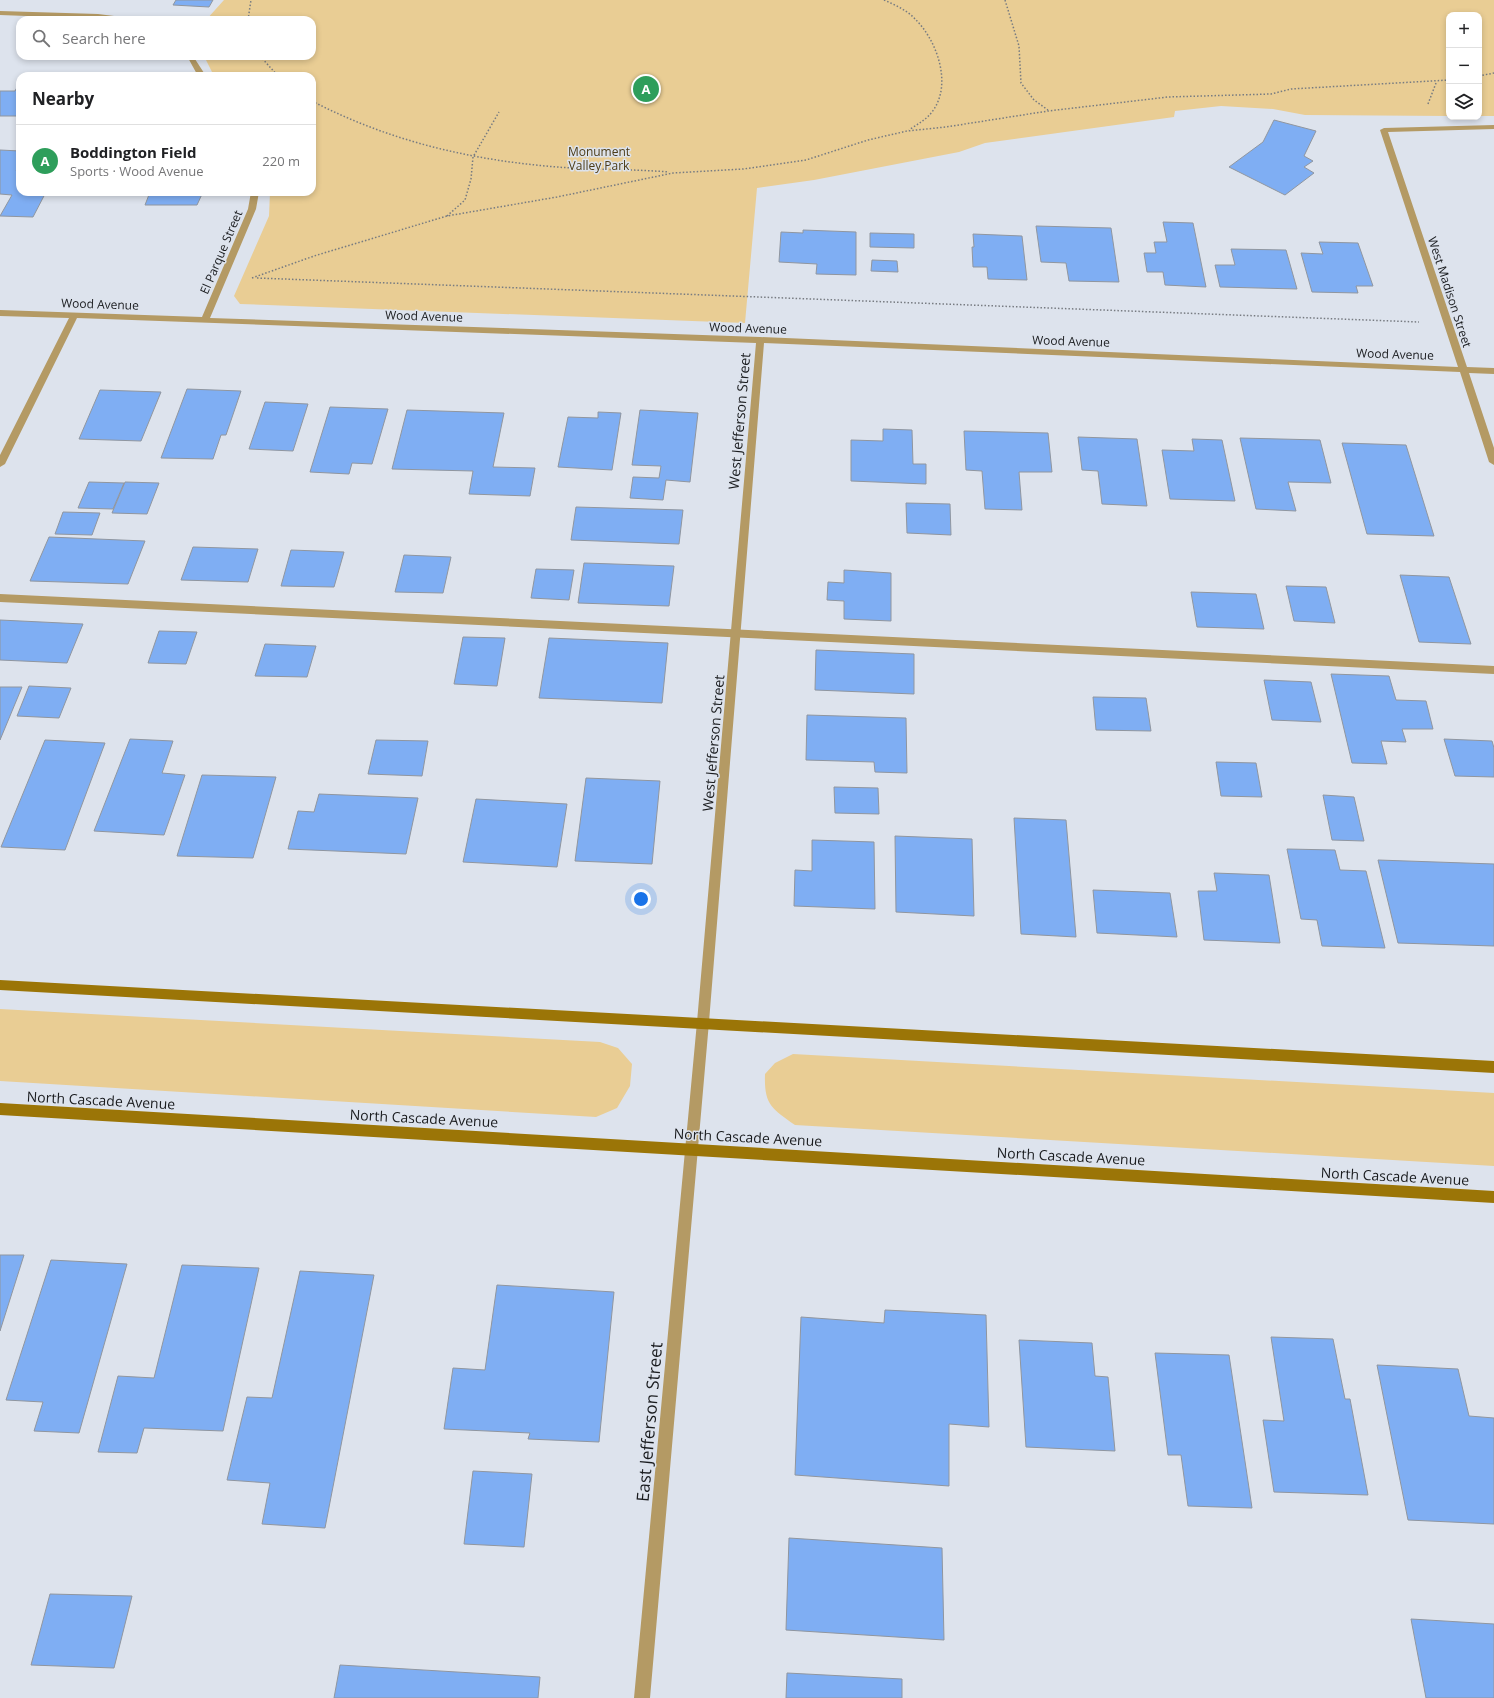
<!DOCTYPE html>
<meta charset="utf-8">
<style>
body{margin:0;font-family:"Open Sans",sans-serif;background:#f2f2f2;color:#202124}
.controls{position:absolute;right:12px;top:12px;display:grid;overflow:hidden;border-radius:8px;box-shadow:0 2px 6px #0003}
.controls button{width:36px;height:36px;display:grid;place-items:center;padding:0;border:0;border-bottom:1px solid #e0e0e0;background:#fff;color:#202124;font:20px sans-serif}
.you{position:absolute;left:641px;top:899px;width:14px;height:14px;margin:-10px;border:3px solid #fff;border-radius:50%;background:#1a73e8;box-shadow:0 0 0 6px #1a73e833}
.badge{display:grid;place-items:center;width:26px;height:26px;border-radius:50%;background:#1a73e8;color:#fff;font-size:13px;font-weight:700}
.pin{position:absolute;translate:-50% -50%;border:2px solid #fff;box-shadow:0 1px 4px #0006}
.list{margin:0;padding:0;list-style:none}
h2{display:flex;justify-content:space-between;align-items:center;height:52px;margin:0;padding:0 16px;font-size:17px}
h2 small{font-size:13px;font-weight:400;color:#757577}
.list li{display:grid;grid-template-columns:26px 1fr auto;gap:12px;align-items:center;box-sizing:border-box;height:72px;padding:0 16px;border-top:1px solid #e0e0e0}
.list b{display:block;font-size:15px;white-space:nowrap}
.list p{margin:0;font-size:13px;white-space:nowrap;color:#757577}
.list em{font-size:13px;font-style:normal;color:#757577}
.icon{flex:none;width:22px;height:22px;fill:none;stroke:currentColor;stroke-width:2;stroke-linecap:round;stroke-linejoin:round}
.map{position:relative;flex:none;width:1494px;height:1698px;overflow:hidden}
.search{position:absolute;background:#fff;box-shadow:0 2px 6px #0003;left:16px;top:16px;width:300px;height:44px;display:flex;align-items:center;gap:10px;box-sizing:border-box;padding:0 14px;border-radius:12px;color:#757577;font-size:15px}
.panel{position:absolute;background:#fff;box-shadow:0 2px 6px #0003;left:16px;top:72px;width:300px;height:124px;border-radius:12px}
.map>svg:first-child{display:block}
.green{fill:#e9cd94}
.building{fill:#7faef3;stroke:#90969f}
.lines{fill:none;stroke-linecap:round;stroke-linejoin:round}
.path{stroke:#777b81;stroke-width:1.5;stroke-dasharray:1.5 2;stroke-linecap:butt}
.service{fill:#b49a64;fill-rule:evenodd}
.minor{fill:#b49a64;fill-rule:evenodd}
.secondary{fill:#9b7507;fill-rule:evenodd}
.labels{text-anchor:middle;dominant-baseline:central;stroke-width:3;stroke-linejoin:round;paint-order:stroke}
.far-park-label{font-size:12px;fill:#4c3c17;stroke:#dde3ed}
.far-street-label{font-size:12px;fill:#191b1e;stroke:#dde3ed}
.street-label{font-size:14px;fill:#191b1e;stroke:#dde3ed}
.near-street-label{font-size:17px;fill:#191b1e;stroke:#dde3ed}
</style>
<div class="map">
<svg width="1494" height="1698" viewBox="0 0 1494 1698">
<rect width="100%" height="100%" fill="#dde3ed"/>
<path class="green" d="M224 0H1494V116H1479V15H1449V116L1305 115 1273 109 1221 106 1175 111 1174 117 985 143 959 152 814 180 757 188 745 323 240 304 234 296 269 216 270 192H312V76H214L204 56H312V20H206Z
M0 1009 600 1042 618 1048 632 1064 630 1086 617 1108 596 1117 0 1081Z
M793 1054 1494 1093V1166L795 1125C771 1108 764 1104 765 1074L775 1063Z"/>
<path class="building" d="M176 0H213L209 7 173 5Z
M25 74 92 76H24Z
M20 82V116H0V91H15Z
M1274 120 1316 131 1304 156 1313 161 1304 167 1314 173 1285 195 1229 167 1263 142Z
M0 150 20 151V164L16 171H20V192H46L33 217 0 216 12 195 0 194Z
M150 192H203L197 205H145Z
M1163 222 1193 223 1206 287 1165 285 1163 272H1147L1144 253H1156L1154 242H1167Z
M1036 226 1111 228 1119 282 1069 281 1066 263 1041 262Z
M803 230 856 232V275L816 274 817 264 779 262 781 232 803 233Z
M870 233 914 234V248L870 247Z
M973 234 1022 236 1027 280 988 279 987 267H973L972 247H974Z
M1319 242 1358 243 1373 286H1356L1358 293 1312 292 1301 253 1323 254Z
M1231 249 1286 250 1297 289 1220 287 1215 265H1235Z
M872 260 897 261 898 272 871 271Z
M187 389 241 391 226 435H221L213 459 161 458Z
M100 390 161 392 141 441 79 439Z
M265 402 308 404 293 451 249 449Z
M330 407 388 409 372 464 352 463 349 474 310 472Z
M407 410 504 413 493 467 535 468 530 496 469 494 473 471 392 469Z
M640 410 698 413 690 482 666 480 663 500 630 498 633 477 659 478 661 466 632 465Z
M598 412 621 413 612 470 558 467 568 417 598 418Z
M883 429 912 430 913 464H926V484L851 481V440L883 441Z
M964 431 1048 433 1052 472H1019L1022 510 985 509 982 471 966 470Z
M1078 437 1137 439 1147 506 1102 504 1098 471 1082 470Z
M1240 438 1320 440 1331 483 1288 482 1296 511 1256 509Z
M1192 439 1222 440 1235 501 1170 499 1162 450 1194 451Z
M1342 443 1406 445 1434 536 1367 534Z
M89 482 124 483 113 509 78 508Z
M125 482 159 483 147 514 112 513Z
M906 503 950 504 951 535 907 533Z
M576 507 683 510 679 544 571 540Z
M63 512 100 513 92 535 55 534Z
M49 537 145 541 128 584 30 581Z
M193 547 258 549 248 582 181 580Z
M291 550 344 552 334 587 281 586Z
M404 555 451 557 443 593 395 592Z
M584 563 674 566 669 606 578 603Z
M536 569 574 570 569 600 531 598Z
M844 570 891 573V621L844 619V601L827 600 828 582 844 583Z
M1400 575 1449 577 1471 644 1419 642Z
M1286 586 1326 587 1335 623 1294 621Z
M1191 592 1256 594 1264 629 1197 627Z
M0 620 83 624 67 663 0 660Z
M159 631 197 632 186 664 148 663Z
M463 637 505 638 497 686 454 684Z
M549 638 668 643 662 703 539 698Z
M265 644 316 646 307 677 255 676Z
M816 650 914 654V694L815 690Z
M1331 674 1389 676 1396 700 1426 701 1433 729H1402L1406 742 1381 741 1387 764 1352 763Z
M1264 680 1311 682 1321 722 1272 720Z
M29 686 71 688 59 718 17 716Z
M0 687H22L0 740Z
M1093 697 1146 698 1151 731 1096 730Z
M807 715 906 718 907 773 875 772 874 762 806 760Z
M130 739 173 741 162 773 185 775 164 835 94 831Z
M1444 739 1492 741 1494 748V777L1455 776Z
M45 740 105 743 65 850 1 847Z
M376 740 428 741 422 776 368 774Z
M1216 762 1256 763 1262 797 1221 796Z
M202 775 276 777 253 858 177 856Z
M586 778 660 781 652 864 575 861Z
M834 787 878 788 879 814 835 813Z
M319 794 418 798 406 854 288 849 298 811 314 812Z
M1323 795 1354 797 1364 841 1332 840Z
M476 799 567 804 557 867 463 862Z
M1014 818 1066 820 1076 937 1021 934Z
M895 836 972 839 974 916 896 912Z
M812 840 874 842 875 909 794 906 795 870 812 871Z
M1287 849 1335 850 1340 870 1366 871 1385 948 1322 946 1317 920 1301 919Z
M1378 860 1494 864V946L1398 943Z
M1214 873 1269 875 1280 943 1204 940 1198 891H1217Z
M1093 890 1170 893 1177 937 1097 933Z
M0 1255H24L0 1331Z
M51 1260 127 1264 79 1433 34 1431 43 1402 6 1400Z
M182 1265 259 1268 223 1431 144 1428 137 1453 98 1452 118 1376 154 1378Z
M300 1271 374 1275 325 1528 262 1524 270 1483 227 1480 247 1397 272 1398Z
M497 1285 614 1292 599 1442 528 1439 530 1433 444 1429 453 1368 485 1370Z
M885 1310 986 1315 989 1427 949 1424V1486L795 1475 801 1317 884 1323Z
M1271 1337 1333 1339 1345 1399H1350L1368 1495 1274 1492 1263 1420 1284 1421Z
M1019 1340 1092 1343 1095 1376 1108 1377 1115 1451 1026 1447Z
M1155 1353 1229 1355 1252 1508 1188 1506 1181 1455H1168Z
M1377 1365 1458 1369 1469 1416 1494 1418V1524L1408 1520Z
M473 1471 532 1474 524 1547 464 1544Z
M789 1538 942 1548 944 1640 786 1630Z
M50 1594 132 1596 114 1668 31 1665Z
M1411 1619 1494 1624V1698H1426Z
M340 1665 540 1677 538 1698H334Z
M787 1673 902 1679V1698H786Z"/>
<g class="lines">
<path class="path" d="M884 0C895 5 907 10 915 19 936 39 952 82 934 109 928 119 919 123 909 130
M1005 0 1019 46 1021 83 1034 100 1048 110
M248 20 251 0
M260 56 278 76
M1479 76 1494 73
M312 101C389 141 470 160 557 167 594 170 632 169 669 172
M1428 104 1436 83
M447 216 465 200 471 179 473 157 499 112
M252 278 314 256 447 216 557 197 673 173 743 169 806 160 868 140 907 131 946 127 1048 111 1168 97 1271 94 1291 89 1449 80
M257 278 1419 322"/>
<path class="service" d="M0 594 1494 666V674L0 602Z"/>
<path class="minor" d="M0 11 98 14 130 18 133 20 0 15Z
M187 56H193L206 76H198Z
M1494 125V129L1388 132 1467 367 1494 368V374L1469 373 1494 448V465L1489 462 1460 372 764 343 709 1022 650 1698H634L697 1022 756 343 77 318 5 464 0 467V455L69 318 0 316V310L202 317 248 209 251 192H259L256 209 210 318 760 337 1458 367 1380 130 1384 128Z"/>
<path class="secondary" d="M0 980 1494 1061V1073L0 990Z
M0 1103 1494 1191V1203L0 1115Z"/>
</g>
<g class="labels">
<g class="far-park-label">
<text x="599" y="151">Monument<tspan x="599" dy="14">Valley Park</tspan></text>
</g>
<g class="far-street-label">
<text transform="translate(221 252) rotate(-67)">El Parque Street</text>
<text transform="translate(1450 292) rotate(72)">West Madison Street</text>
<text transform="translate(100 304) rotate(2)">Wood Avenue</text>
<text transform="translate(424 316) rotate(2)">Wood Avenue</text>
<text transform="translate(748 328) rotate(2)">Wood Avenue</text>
<text transform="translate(1071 341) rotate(2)">Wood Avenue</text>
<text transform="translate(1395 354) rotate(2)">Wood Avenue</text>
</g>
<g class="street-label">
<text transform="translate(739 421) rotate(-85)">West Jefferson Street</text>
<text transform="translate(713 743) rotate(-85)">West Jefferson Street</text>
<text transform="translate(101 1100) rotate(3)">North Cascade Avenue</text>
<text transform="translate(424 1118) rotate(3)">North Cascade Avenue</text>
<text transform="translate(748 1137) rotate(3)">North Cascade Avenue</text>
<text transform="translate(1071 1156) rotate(3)">North Cascade Avenue</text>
<text transform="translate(1395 1176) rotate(3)">North Cascade Avenue</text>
</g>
<g class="near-street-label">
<text transform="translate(649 1422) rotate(-85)">East Jefferson Street</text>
</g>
</g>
</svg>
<div class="controls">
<button>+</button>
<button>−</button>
<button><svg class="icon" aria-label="layers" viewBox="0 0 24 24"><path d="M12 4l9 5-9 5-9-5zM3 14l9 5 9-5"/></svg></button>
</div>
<div class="you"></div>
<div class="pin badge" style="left:646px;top:89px;background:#2e9e5b">A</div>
<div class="search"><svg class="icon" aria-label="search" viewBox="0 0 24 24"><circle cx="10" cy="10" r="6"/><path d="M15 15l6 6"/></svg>Search here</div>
<section class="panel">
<h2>Nearby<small></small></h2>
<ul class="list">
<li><span class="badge" style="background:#2e9e5b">A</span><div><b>Boddington Field</b><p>Sports · Wood Avenue</p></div><em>220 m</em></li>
</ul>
</section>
</div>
